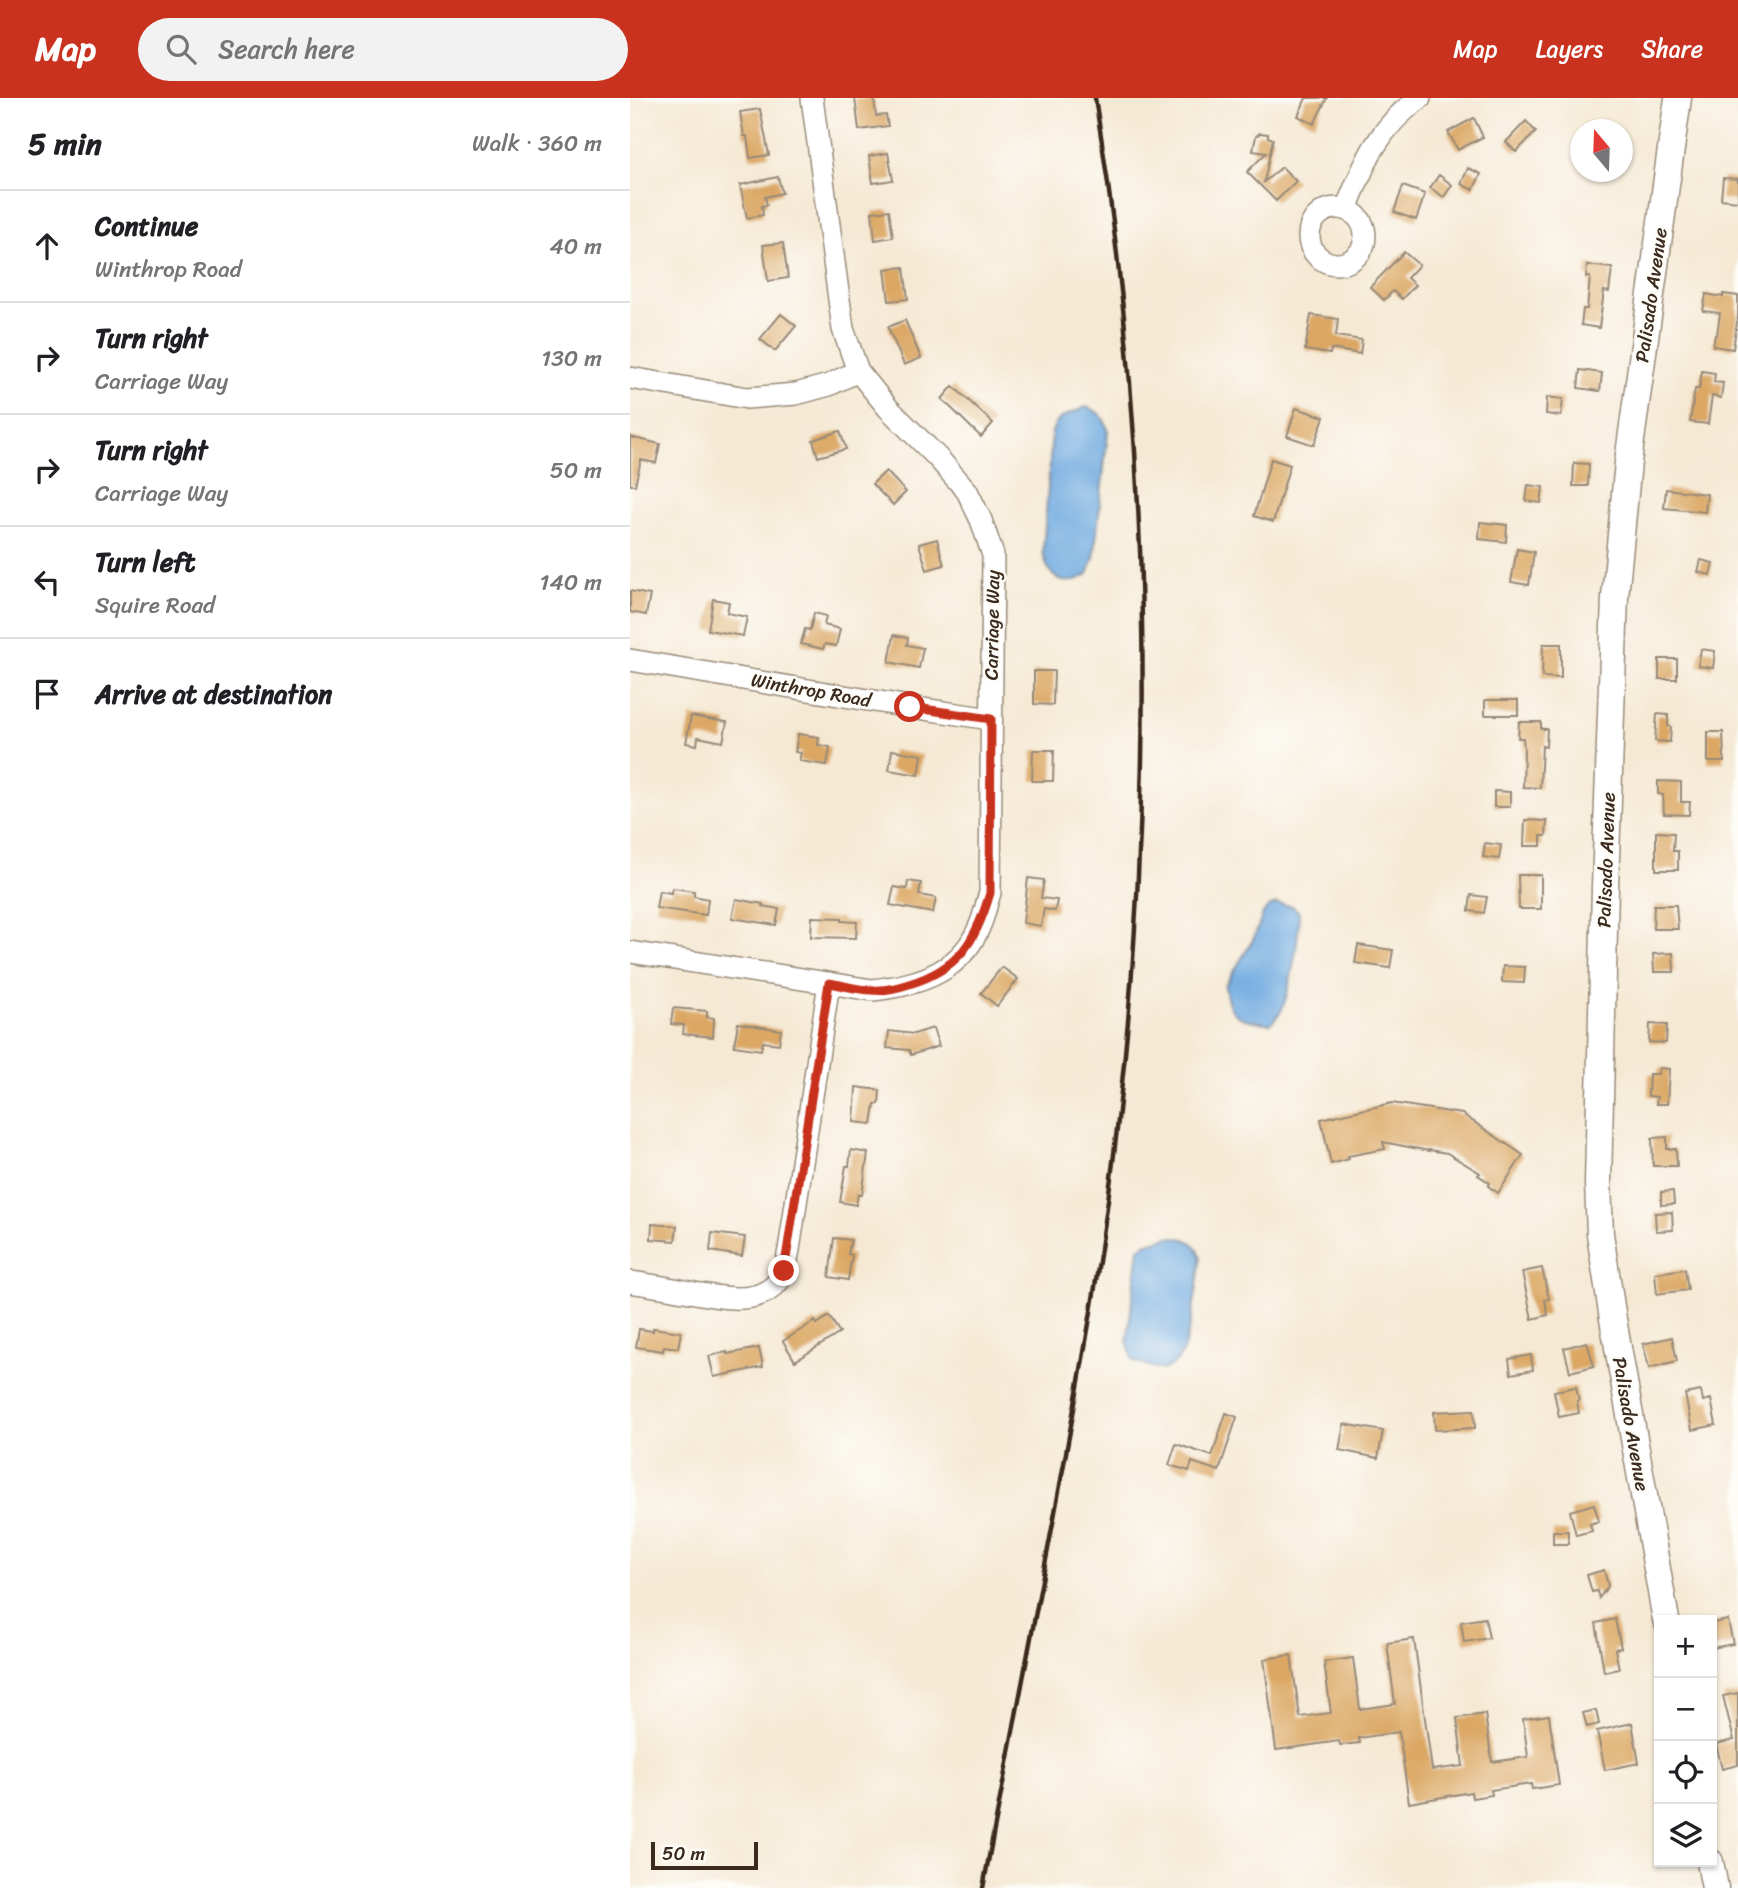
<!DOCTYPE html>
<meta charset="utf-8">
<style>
body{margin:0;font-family:Sriracha,sans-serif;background:#f2f2f2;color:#202124}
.controls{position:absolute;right:21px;bottom:21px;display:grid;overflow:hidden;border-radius:0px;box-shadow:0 2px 5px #0004}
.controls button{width:63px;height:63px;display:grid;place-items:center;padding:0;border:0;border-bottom:2px solid #e0e0e0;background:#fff;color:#202124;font:35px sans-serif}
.compass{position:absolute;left:940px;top:21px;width:63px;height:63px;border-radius:50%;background:#fff;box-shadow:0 2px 5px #0004;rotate:341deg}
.scale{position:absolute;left:21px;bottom:18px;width:107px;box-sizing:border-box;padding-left:7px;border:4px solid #3b2a1e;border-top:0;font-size:19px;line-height:24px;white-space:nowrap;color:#3b2a1e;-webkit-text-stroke:5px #fdfcf7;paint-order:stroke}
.stop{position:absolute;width:21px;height:21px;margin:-16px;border:5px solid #c8321e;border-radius:50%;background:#fff}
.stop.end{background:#c8321e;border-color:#fff;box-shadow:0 2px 7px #0008}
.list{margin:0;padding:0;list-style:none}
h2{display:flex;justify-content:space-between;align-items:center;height:91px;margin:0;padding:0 28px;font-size:30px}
h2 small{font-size:23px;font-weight:400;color:#757577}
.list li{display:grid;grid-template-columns:46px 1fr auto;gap:21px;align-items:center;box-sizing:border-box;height:112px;padding:0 28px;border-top:2px solid #e0e0e0}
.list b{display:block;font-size:26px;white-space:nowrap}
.list p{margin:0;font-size:23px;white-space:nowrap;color:#757577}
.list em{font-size:23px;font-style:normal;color:#757577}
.icon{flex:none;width:38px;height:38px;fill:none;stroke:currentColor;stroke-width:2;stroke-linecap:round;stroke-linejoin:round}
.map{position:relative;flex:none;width:1108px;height:1790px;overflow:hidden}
header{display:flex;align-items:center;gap:42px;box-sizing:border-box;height:98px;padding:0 35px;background:#c8321e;color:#fff}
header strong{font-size:33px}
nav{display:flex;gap:38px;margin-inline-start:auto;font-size:24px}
.search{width:490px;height:63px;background:#f2f2f2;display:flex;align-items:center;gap:18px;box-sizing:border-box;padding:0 24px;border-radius:38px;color:#757577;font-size:26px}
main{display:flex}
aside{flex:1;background:#fff}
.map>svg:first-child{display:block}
.water{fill:#70aae0;stroke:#566a7f;stroke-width:2}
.building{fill:#dba763}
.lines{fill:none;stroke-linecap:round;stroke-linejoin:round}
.minor-casing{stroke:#988a79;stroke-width:24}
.major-casing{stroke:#988a79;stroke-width:29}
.minor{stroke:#fff;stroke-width:21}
.major{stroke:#fff;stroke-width:26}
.rail{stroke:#3b2a1e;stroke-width:4.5}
.route{stroke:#c8321e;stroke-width:9}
.labels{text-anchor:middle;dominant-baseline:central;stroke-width:5;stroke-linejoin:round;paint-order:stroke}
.street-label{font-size:19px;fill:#3b2a1e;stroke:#fdfcf7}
</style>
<header>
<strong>Map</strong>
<div class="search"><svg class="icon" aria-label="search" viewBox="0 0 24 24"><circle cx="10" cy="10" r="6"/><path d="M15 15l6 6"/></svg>Search here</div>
<nav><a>Map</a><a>Layers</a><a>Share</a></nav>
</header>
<main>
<aside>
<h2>5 min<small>Walk · 360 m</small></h2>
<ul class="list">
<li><svg class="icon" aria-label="ahead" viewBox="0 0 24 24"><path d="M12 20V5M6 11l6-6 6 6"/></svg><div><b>Continue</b><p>Winthrop Road</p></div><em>40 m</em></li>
<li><svg class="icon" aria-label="right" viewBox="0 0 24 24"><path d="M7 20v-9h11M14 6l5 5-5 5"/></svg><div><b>Turn right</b><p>Carriage Way</p></div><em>130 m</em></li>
<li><svg class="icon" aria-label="right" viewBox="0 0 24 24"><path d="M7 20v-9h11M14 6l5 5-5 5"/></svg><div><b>Turn right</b><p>Carriage Way</p></div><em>50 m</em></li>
<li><svg class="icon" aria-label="left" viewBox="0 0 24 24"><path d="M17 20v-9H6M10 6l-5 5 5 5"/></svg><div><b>Turn left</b><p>Squire Road</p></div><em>140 m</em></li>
<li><svg class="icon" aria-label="arrive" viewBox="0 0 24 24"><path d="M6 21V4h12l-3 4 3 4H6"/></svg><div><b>Arrive at destination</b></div></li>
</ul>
</aside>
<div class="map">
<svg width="1108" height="1790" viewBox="0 0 1108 1790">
<rect width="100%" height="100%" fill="#fdfcf7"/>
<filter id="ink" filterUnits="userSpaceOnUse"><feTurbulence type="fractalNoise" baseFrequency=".0143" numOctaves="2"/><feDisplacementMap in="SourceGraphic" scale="14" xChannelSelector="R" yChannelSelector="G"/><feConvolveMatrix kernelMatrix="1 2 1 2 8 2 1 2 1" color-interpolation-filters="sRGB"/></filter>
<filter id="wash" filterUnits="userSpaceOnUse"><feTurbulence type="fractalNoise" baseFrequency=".00686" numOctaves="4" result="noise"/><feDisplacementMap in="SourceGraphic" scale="28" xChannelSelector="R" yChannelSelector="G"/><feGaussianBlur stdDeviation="1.57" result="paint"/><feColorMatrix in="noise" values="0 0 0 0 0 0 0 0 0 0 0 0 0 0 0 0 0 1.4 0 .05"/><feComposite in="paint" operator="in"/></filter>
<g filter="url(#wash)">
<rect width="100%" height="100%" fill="#f5e9d4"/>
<path class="water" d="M456 309C469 313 475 320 478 333L464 460 458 476C434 492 419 481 413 455L422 334 425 326 432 319Z
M646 806 662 808 669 814C669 838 661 892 651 913 648 918 644 922 640 926 610 920 599 923 595 888L624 840 633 816 638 809Z
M539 1139C555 1140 565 1142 571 1158 568 1180 560 1251 546 1264 543 1268 536 1270 532 1272L503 1263 497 1243 509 1150 515 1146Z"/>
<g id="blocks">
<path class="building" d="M225 0H244L246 18 256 17 258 28 229 32Z
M676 0H697L684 26 668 18Z
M130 11 139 57 120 60 117 38H114L110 14Z
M844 20 853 39 828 52 818 34Z
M896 23 906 34 886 54 876 44Z
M630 35 638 36V39L643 41 634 84 652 69 666 83 646 103 617 74 636 55 623 53 626 38Z
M258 55 263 82 243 85 239 58Z
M838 70 851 76 843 92 831 86Z
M809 77 822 87 814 99 800 90Z
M148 79 152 95 135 99 137 107 132 108 133 117 117 120 110 87Z
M1093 80 1108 81V103L1091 101Z
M773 88 795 96 786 122 764 114Z
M259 112 263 139 245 142 242 114Z
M153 145 158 180 138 183 133 147Z
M774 154 789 167 777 180 785 187 772 201 763 193 754 202 740 189Z
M957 167 982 170 979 194 974 193 969 230 951 227 953 211H957L960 179H956Z
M274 169 278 201 259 203 255 171Z
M1076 196 1093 199V196L1108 198V218L1103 251 1083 248 1085 237H1087L1090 215 1073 213Z
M151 216 166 228 145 253 130 241Z
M681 217 708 221 706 238 732 242 730 256 701 251 700 256 675 252Z
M275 222 291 260 274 267 258 229Z
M950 272 972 275 970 293 948 290Z
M1072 273 1085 275 1084 284 1093 285 1091 300 1082 298 1078 326 1060 324 1065 291H1069Z
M323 288 363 325 351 339 312 301Z
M917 299 933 301 931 318 916 316Z
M666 310 694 319 684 347 657 338Z
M210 333 216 351 188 359 183 342Z
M0 339 30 346 26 365 11 362 5 387H0Z
M641 361 660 367 643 424 624 418Z
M944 365 959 366 958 388H943Z
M256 373 276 394 263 407 242 386Z
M898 387 913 389 911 405 896 403Z
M1036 391 1077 396 1075 414 1034 410Z
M850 424 877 427 876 444 849 441Z
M307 441 314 467 297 472 289 446Z
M887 451 904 454 899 487 881 484Z
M1071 462 1083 465 1080 477 1068 474Z
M0 493 20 497 16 517 0 514Z
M83 501 99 504 97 515 117 519 113 538 78 532Z
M184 515 196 518 194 527 210 531 206 548 195 546 193 551 171 546 175 531 180 532Z
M264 537 278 540 277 547 293 550 289 570 259 564Z
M913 546H931V580L912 579Z
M1071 551 1085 553 1083 570 1068 568Z
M1029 561H1047V581H1029Z
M404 573H424L423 607 404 606Z
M855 602H888V617H855Z
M1027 616 1038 617V628L1041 629 1040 644 1025 643Z
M61 618 97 624 93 644 68 639 67 647 56 645Z
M889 624H911V631H917L916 649 912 648 910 690 893 689 894 651 893 640H888Z
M1078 634H1093L1094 664H1078Z
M168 636 189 639 188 647 200 649 197 667 169 663 171 655 165 654Z
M262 652 292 657 289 677 259 672Z
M403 652H424L423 683H402Z
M1028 683 1051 684V704H1060L1059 717 1034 716 1033 697 1028 696Z
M864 693 880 694V709H864Z
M895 722 917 723 916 738H911V748H894Z
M1026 734 1044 735 1043 753H1048V772H1026Z
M855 745 871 747 869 761 853 759Z
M888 777H911V811H889Z
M398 780 414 782 411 800 427 802 425 813 414 811 411 828 393 825Z
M278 783 291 785 289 797 306 800 303 815 260 807 264 789 277 791Z
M42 790 64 793V798L78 801 76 817 26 810 29 793 41 795Z
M841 797 857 799 854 815 839 813Z
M106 801 133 806 132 808 149 811 146 827 102 820Z
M1024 807H1046L1048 831H1023Z
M182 819 212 820V823L227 824 226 840 181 839Z
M728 847 763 852 760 870 725 865Z
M1043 855 1044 874H1024L1023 856Z
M873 868 895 869 894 885 872 884Z
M372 869 388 881 367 908 351 895Z
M43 910 77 913V919L84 920 83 939 53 936 54 927 41 926Z
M108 925 151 932 149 946 133 944 131 952 104 948Z
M1020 926 1037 927 1036 945 1019 944Z
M303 930 309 948 281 957 279 952 257 950 259 933 284 936Z
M1029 970 1039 971 1037 1006H1026L1027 999 1018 998 1019 976H1028Z
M226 989 250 992 249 1006H245L242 1026 224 1024Z
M762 1005 832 1016 893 1057 868 1095 858 1088 860 1085 848 1077 850 1075 817 1055 799 1052V1053L753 1044 755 1051 718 1058 719 1061 701 1066 691 1021Z
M1037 1039V1051H1046L1047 1068H1023L1022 1040Z
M221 1052 238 1055 232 1097 228 1096 226 1107 210 1104 216 1068H219Z
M1043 1093 1044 1106 1031 1107V1094Z
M1042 1114 1043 1132 1026 1133 1025 1115Z
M22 1126 47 1128 45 1143 21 1141Z
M82 1135 115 1139 112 1158 80 1153Z
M204 1140 221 1142 218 1156 222 1157 218 1182 199 1179Z
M912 1170 919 1201 915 1202 918 1217 902 1221 892 1174Z
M1055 1171 1058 1192 1027 1196 1025 1175Z
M199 1218 210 1235 165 1263 153 1243 185 1223 187 1226Z
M23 1230 51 1234 48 1250 34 1248 33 1253 6 1249 9 1231 23 1233Z
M1042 1239 1047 1263 1019 1270 1013 1246Z
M957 1244 964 1268 940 1274 934 1250Z
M129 1250 133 1269 84 1279 79 1258 97 1254V1256Z
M901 1257 903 1272 881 1276 879 1261Z
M946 1289 949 1303H947L949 1315 929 1319 924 1293Z
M1071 1293 1073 1303 1081 1301 1086 1327 1062 1332 1055 1296Z
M844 1312 845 1330 805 1332 804 1314Z
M596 1315 607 1319 589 1373 562 1364 559 1373 539 1367 546 1346 582 1358Z
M714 1326 753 1333 748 1360 709 1352Z
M964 1406 969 1423 960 1426 962 1433 946 1437 940 1413Z
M923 1433H938V1446H923Z
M974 1472 978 1488 969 1500 967 1493 962 1494 957 1477Z
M855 1520 859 1540 834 1544 831 1524Z
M985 1521 991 1550 985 1551 989 1571 974 1574 966 1525Z
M1098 1522 1103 1546 1082 1550V1525Z
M784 1541 802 1672 833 1668 827 1620 855 1616 862 1664 898 1659 893 1621 919 1617 929 1687 902 1691 901 1686 861 1692 862 1697 842 1700 841 1694 779 1705 769 1634 729 1640 730 1645 710 1647 709 1643 646 1652 634 1561 661 1557 670 1619 701 1615 694 1564 723 1560 730 1611 765 1606 757 1545Z
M1108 1595V1667L1092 1671 1086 1646 1104 1642 1093 1598Z
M966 1612 969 1626 957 1629 953 1615Z
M1002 1625 1009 1665 975 1672 967 1633Z"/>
</g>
</g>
<g filter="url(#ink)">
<use href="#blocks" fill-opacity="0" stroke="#988a79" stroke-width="2"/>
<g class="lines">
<g class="minor-casing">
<path id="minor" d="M679 138a28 28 0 1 1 56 0a28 28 0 1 1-56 0Z
M716 111C734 66 748 29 790 0
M0 280 117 300 166 296 199 287 228 273 213 231 182 0
M0 562 280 609 361 621
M0 854 242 892C291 887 334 873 352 822 355 813 357 804 360 795L363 457 351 422 337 393 308 360 258 310 228 273
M0 1184C22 1187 44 1191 65 1195 96 1200 137 1210 154 1174 157 1167 157 1159 159 1152L199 885"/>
</g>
<g class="major-casing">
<path id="major" d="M1036 1522 983 1221 970 1136 968 1085 975 789 985 499 998 364 1048 0
M1080 1764 1085 1790"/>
</g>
<use href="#minor" class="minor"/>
<use href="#major" class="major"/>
<path class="rail" d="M353 1790C376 1668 400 1546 423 1425 448 1291 473 1157 488 1022 527 683 520 337 465 0"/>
</g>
</g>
<g class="lines" filter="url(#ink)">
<path class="route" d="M154 1173 199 885C213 887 228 892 242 892 254 893 267 890 279 886 329 871 346 843 360 795L361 621 280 609"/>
</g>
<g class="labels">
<g class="street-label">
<text transform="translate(1021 197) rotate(-82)">Palisado Avenue</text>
<text transform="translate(362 527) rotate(-89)">Carriage Way</text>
<text transform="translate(181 592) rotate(10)">Winthrop Road</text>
<text transform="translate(976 762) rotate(-88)">Palisado Avenue</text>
<text transform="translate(1001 1326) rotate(80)">Palisado Avenue</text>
</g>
</g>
</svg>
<div class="controls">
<button>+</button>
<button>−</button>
<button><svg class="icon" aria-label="locate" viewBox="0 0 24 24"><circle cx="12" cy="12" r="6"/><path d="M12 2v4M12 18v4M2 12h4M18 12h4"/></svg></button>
<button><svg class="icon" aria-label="layers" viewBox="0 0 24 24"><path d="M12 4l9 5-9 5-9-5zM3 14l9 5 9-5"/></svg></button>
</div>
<svg class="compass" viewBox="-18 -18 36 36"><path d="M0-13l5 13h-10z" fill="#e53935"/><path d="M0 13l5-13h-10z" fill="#757577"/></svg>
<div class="scale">50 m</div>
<div class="stop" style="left:280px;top:609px"></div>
<div class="stop end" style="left:154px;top:1173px"></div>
</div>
</main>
